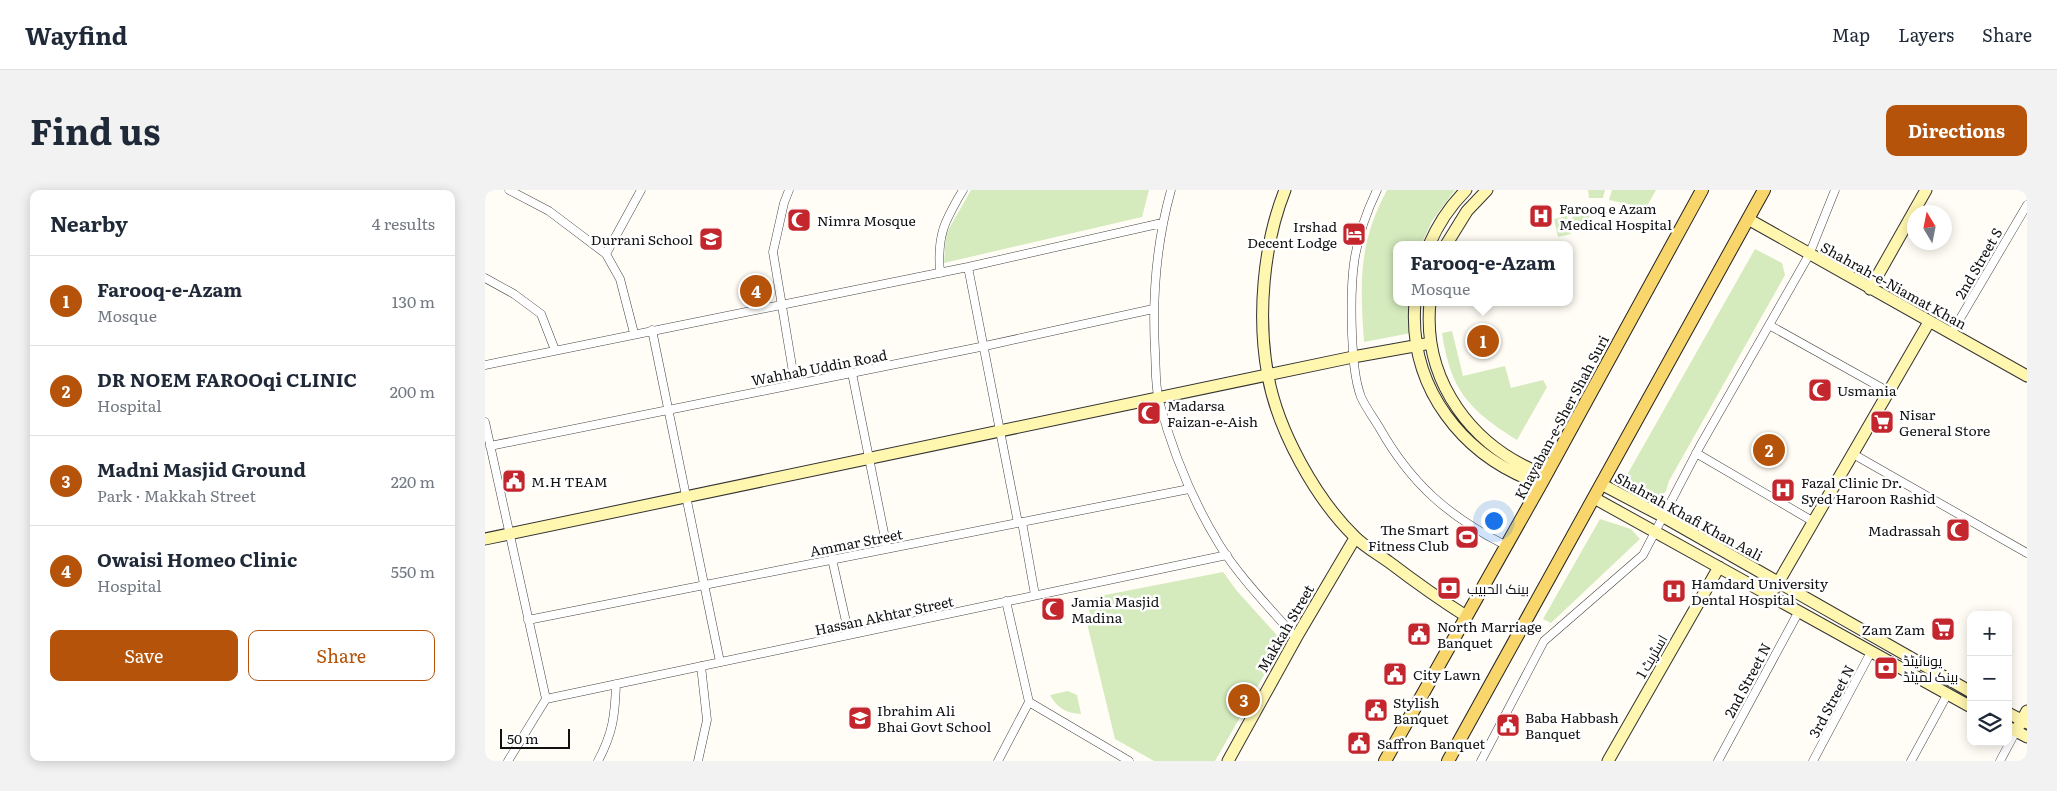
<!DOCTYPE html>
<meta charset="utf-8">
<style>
body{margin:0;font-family:Literata,Cairo,serif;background:#f2f2f3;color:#1f2937}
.controls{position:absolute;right:15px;bottom:15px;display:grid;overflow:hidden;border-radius:10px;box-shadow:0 2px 12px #0003}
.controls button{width:45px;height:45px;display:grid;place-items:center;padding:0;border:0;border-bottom:1px solid #e0e1e3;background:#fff;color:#1f2937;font:25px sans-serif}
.compass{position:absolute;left:1422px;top:15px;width:45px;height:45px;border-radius:50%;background:#fff;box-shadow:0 2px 12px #0003;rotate:350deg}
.scale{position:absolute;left:15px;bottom:12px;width:70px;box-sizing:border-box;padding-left:5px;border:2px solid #111;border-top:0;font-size:14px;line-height:18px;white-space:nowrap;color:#111;-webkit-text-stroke:4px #fff;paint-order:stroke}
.you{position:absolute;left:1008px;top:330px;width:18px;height:18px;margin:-12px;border:4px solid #fff;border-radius:50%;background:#1a73e8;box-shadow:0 0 0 8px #1a73e833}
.badge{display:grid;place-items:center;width:32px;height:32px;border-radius:50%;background:#b45309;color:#fff;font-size:16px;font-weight:700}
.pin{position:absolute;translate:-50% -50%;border:2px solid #fff;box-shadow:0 1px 5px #0006}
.popup{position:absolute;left:908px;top:51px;width:180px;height:65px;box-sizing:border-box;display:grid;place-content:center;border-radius:10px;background:#fff;filter:drop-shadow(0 1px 4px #0005);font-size:16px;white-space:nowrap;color:#747a83}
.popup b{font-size:19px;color:#1f2937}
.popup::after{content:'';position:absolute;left:50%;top:100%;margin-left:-10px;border:10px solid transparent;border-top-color:#fff}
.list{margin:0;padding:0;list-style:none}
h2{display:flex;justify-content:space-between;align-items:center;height:65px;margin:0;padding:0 20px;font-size:21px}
h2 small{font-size:16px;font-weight:400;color:#747a83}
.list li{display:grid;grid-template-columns:32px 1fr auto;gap:15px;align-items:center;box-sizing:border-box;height:90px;padding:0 20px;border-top:1px solid #e0e1e3}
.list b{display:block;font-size:19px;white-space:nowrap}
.list p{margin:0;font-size:16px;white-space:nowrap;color:#747a83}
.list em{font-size:16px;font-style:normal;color:#747a83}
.actions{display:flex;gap:10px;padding:15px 20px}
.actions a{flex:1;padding:11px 0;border:1px solid #b45309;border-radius:10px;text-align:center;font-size:18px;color:#b45309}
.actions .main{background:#b45309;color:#fff}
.icon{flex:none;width:28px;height:28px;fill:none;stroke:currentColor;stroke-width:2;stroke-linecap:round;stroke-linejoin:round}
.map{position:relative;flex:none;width:1542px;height:571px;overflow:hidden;border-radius:10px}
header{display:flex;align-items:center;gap:30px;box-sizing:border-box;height:70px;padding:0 25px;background:#fff;border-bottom:1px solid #e0e1e3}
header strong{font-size:24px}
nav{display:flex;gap:28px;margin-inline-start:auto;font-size:18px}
.intro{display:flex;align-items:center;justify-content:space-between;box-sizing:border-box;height:120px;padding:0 30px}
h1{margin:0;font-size:35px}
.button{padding:12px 22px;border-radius:10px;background:#b45309;color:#fff;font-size:18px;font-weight:700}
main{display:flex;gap:30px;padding:0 30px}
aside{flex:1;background:#fff;border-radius:10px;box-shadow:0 2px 12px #0003}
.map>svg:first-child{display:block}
.green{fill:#d5ebbd}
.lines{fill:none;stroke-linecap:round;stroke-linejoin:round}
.street-casing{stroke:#444;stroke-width:9}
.secondary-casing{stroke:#333;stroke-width:13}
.primary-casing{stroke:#222;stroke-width:14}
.street{stroke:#fff;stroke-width:8}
.secondary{stroke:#fff6b0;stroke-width:11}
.primary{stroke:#f9d66b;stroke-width:12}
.labels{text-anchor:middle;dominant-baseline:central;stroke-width:5;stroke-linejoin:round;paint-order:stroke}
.poi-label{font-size:14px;fill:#111;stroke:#fff;text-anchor:start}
.street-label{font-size:14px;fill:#111;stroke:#fff}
</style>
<header>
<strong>Wayfind</strong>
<nav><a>Map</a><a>Layers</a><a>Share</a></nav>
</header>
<div class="intro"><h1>Find us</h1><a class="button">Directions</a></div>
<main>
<aside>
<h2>Nearby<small>4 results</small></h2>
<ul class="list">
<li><span class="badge">1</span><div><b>Farooq-e-Azam</b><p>Mosque</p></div><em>130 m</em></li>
<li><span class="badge">2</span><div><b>DR NOEM FAROOqi CLINIC</b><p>Hospital</p></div><em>200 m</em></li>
<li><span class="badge">3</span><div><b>Madni Masjid Ground</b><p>Park · Makkah Street</p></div><em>220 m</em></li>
<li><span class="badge">4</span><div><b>Owaisi Homeo Clinic</b><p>Hospital</p></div><em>550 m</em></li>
</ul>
<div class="actions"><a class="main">Save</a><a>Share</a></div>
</aside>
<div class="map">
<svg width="1542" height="571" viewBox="0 0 1542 571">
<rect width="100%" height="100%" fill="#fffdf5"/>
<path class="green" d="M486 0H664L657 27 459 73 461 44Z
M902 0H970L947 31 936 55H912V112H924L926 143 879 152C875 93 873 54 902 0Z
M1103 0H1120L1118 8H1104Z
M1127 0H1171L1161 18 1124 10Z
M1103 21 1106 39 1090 42 1087 24Z
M1082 26 1086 44 1073 47 1069 29Z
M1270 59 1297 73 1300 85 1184 291 1181 301 1171 311 1138 292Z
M967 141 978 186 1020 176 1026 198 1058 190 1062 197 1032 250C983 219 966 201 957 143Z
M1115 329 1146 339 1155 349 1066 433 1058 429Z
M738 382 752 401 798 452 730 571H669L630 549 600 425 605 424 603 416 611 413 610 407Z
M583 501 592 505 596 524C581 523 572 518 565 505Z"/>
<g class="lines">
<g class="street-casing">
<path id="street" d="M24 0 64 21 121 64 135 89 149 143
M304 0 299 13 288 62 310 194
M686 0C671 54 667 106 670 161 671 177 670 195 674 211 687 260 707 310 734 354 755 388 785 418 811 448
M892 0C867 52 865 88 867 144 868 164 869 188 876 207 881 218 888 227 894 237 926 294 964 327 1022 356
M121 64 156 0
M483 77 533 333
M455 83C452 45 459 32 478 0
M0 88 29 104 56 124 70 160
M1284 135 1404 202
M167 140 235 472
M1466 144 1542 15
M0 175 483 77 677 33
M367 183 402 358
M0 232 61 509 23 571
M5 256 500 156 668 119
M1211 263 1329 332
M1368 264 1542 363
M537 332 550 405
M347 369 364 445
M521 411 544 512 644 571
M43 430 704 299
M61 509 742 365
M113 571C128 543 130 525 131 494
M213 571 222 530 216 476
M513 571 544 512
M996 571 1059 451 1158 365 1215 256 1324 65 1350 0
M1233 571 1314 421
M1328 571 1386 462
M1426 571 1462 505
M1515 571 1531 541"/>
</g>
<g class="secondary-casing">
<path id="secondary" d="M800 0C778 55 772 128 783 186 793 241 831 309 870 347 880 357 893 364 904 372 929 391 954 409 981 426
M1263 29 1542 186
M944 55C953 34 965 16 981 0
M961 55 982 21 1002 0
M1385 99 1441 0
M930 112C923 198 978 267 1056 294
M945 112C937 192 988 258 1060 285
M1116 294 1177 326 1486 502
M1109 308 1486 517
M0 349 868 167 946 153
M1290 398 1444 132
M1523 523 1542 533
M1523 537 1542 547
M1531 541 1542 521
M743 571 811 448 870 348
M1123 571 1234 377"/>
</g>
<g class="primary-casing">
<path id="primary" d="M900 571 1056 294 1217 0
M963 571 1279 0"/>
</g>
<use href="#street" class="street"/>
<use href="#secondary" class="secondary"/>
<use href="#primary" class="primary"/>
</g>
<defs>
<g id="hospital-square" transform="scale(1.25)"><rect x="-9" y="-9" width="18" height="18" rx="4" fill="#c4262e" stroke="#fff"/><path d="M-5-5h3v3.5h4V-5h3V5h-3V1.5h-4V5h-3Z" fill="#fff"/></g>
<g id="mosque-square" transform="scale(1.25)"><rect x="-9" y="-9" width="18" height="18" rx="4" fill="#c4262e" stroke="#fff"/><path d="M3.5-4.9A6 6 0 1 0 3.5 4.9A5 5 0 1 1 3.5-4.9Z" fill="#fff"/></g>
<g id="hotel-square" transform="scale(1.25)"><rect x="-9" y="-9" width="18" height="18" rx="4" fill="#c4262e" stroke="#fff"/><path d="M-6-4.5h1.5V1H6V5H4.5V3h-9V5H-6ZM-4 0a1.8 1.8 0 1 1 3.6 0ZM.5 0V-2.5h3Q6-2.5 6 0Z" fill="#fff"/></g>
<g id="school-square" transform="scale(1.25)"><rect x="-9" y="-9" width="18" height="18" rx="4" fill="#c4262e" stroke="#fff"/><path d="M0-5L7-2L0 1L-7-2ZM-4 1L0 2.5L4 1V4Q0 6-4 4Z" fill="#fff"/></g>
<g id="supermarket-square" transform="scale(1.25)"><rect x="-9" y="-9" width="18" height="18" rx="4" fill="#c4262e" stroke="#fff"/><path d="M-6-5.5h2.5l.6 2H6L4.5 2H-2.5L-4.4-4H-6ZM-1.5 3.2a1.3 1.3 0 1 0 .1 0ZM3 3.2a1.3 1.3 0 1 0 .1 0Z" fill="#fff"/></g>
<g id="civic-square" transform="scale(1.25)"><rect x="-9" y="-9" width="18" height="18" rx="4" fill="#c4262e" stroke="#fff"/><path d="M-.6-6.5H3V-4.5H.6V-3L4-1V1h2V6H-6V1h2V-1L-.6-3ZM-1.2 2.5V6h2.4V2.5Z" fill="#fff"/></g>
<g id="stadium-square" transform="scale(1.25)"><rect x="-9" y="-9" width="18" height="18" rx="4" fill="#c4262e" stroke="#fff"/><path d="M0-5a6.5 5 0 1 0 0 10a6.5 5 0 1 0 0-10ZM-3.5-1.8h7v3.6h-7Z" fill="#fff"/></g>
<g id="bank-square" transform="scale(1.25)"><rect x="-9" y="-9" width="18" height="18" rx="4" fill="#c4262e" stroke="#fff"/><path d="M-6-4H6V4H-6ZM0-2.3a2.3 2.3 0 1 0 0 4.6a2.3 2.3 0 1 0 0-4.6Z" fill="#fff"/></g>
</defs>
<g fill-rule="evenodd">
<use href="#hospital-square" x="1056" y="26"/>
<use href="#mosque-square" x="314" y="30"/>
<use href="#hotel-square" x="869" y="44"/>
<use href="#school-square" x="226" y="49"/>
<use href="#mosque-square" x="1335" y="200"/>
<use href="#mosque-square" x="664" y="223"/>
<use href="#supermarket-square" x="1397" y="232"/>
<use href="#civic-square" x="29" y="291"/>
<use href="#hospital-square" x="1298" y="300"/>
<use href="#mosque-square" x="1473" y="340"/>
<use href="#stadium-square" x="982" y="347"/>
<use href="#bank-square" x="964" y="398"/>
<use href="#hospital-square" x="1189" y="401"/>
<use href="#mosque-square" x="568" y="419"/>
<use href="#supermarket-square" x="1458" y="439"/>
<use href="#civic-square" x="934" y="444"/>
<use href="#bank-square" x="1401" y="478"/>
<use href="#civic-square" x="910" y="484"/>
<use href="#civic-square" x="891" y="520"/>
<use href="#school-square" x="375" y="528"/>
<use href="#civic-square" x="1023" y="535"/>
<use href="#civic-square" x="874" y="553"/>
</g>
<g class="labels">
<g class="poi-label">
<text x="1074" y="18">Farooq e Azam<tspan x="1074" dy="16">Medical Hospital</tspan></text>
<text x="332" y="30">Nimra Mosque</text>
<text x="852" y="36" text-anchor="end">Irshad<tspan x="852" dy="16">Decent Lodge</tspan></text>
<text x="208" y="49" text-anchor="end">Durrani School</text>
<text x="1352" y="200">Usmania</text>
<text x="682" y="215">Madarsa<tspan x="682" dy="16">Faizan-e-Aish</tspan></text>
<text x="1414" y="224">Nisar<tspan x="1414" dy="16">General Store</tspan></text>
<text x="46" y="291">M.H TEAM</text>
<text x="1316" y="292">Fazal Clinic Dr.<tspan x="1316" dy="16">Syed Haroon Rashid</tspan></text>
<text x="964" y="339" text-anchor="end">The Smart<tspan x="964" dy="16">Fitness Club</tspan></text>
<text x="1456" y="340" text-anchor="end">Madrassah</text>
<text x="1206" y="393">Hamdard University<tspan x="1206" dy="16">Dental Hospital</tspan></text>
<text x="982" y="398">بينک الحبيب</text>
<text x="586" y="411">Jamia Masjid<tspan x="586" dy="16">Madina</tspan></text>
<text x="952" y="436">North Marriage<tspan x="952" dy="16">Banquet</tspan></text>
<text x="1440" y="439" text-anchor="end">Zam Zam</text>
<text x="1418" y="470">یونائیٹڈ<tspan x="1418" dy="16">بینک لمیٹڈ</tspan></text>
<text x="928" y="484">City Lawn</text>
<text x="908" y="512">Stylish<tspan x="908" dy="16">Banquet</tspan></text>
<text x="392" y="520">Ibrahim Ali<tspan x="392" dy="16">Bhai Govt School</tspan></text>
<text x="1040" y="527">Baba Habbash<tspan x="1040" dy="16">Banquet</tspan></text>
<text x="892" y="553">Saffron Banquet</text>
</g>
<g class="street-label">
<text transform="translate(1493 73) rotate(-60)">2nd Street S</text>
<text transform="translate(1409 95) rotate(29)">Shahrah-e-Niamat Khan</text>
<text transform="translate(334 177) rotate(-11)">Wahhab Uddin Road</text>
<text transform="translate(1076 227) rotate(-62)">Khayaban-e-Sher Shah Suri</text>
<text transform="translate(1204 326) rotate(29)">Shahrah Khafi Khan Aali</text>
<text transform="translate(371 352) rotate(-11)">Ammar Street</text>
<text transform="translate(399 425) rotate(-12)">Hassan Akhtar Street</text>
<text transform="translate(800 438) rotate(-60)">Makkah Street</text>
<text transform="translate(1166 466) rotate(-60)">اسٹریٹ 1</text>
<text transform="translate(1262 490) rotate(-62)">2nd Street N</text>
<text transform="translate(1346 511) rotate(-62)">3rd Street N</text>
</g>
</g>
</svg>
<div class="controls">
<button>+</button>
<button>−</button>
<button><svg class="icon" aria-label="layers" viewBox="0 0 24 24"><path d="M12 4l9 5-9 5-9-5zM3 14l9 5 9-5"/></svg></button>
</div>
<svg class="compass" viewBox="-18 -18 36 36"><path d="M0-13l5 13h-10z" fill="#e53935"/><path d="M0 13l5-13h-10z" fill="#747a83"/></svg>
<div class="scale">50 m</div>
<div class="you"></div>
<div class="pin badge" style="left:998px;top:151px">1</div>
<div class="popup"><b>Farooq-e-Azam</b>Mosque</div>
<div class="pin badge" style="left:1284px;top:260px">2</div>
<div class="pin badge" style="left:759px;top:510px">3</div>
<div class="pin badge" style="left:271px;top:101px">4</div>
</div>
</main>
